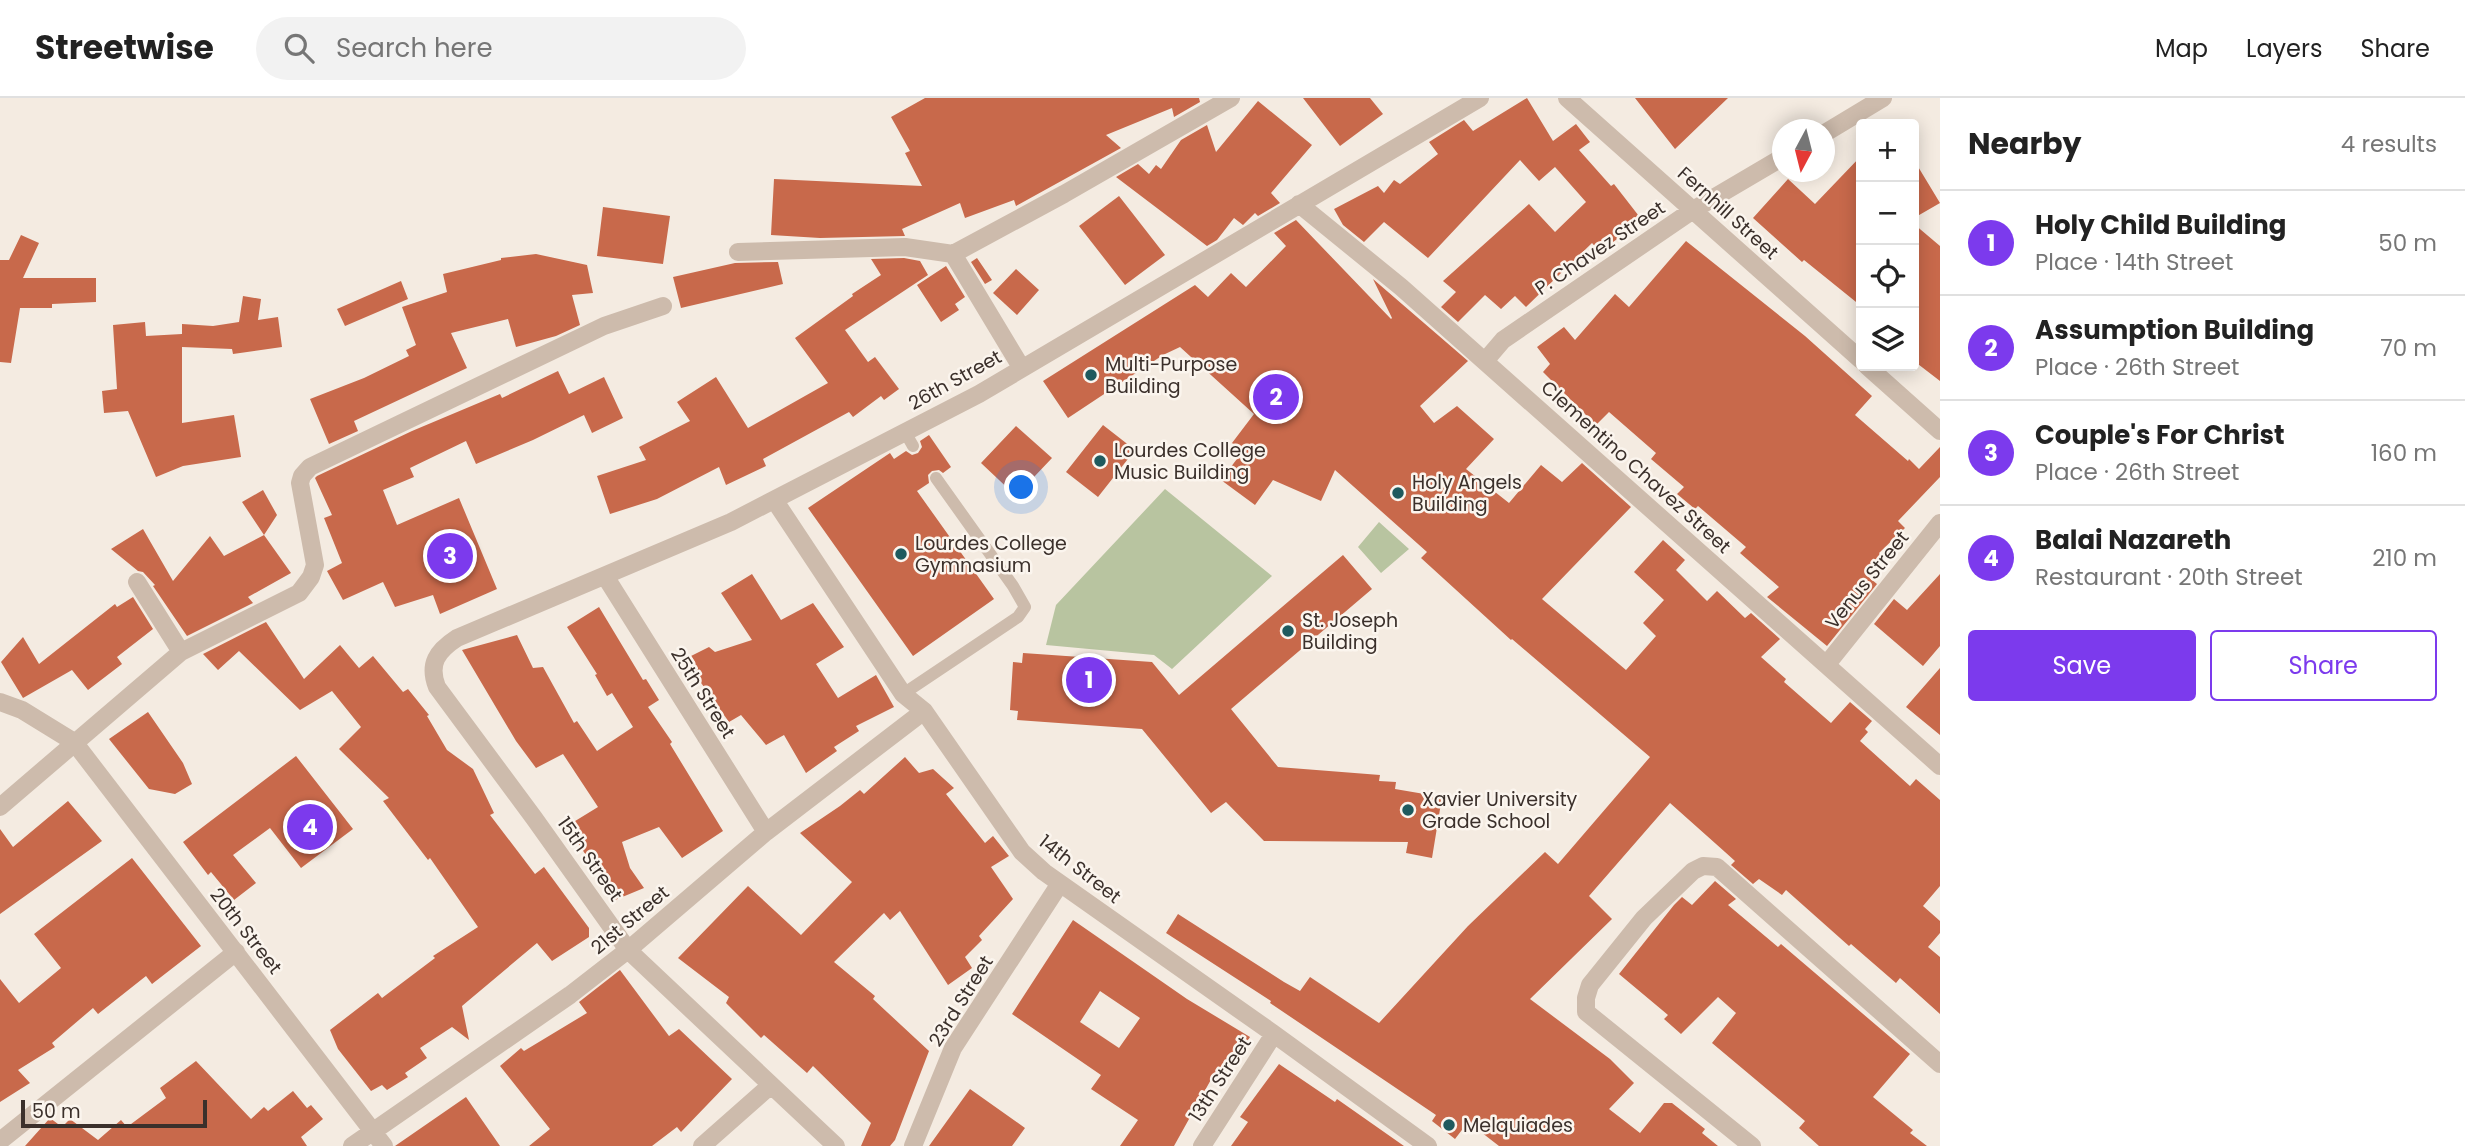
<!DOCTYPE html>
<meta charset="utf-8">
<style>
body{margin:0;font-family:Poppins,sans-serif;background:#f2f2f2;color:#222}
.controls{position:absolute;right:21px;top:21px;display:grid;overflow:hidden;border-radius:7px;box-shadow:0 4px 18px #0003}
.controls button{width:63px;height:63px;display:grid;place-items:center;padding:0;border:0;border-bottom:2px solid #e0e0e0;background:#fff;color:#222;font:35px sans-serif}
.compass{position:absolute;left:1772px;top:21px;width:63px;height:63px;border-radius:50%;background:#fff;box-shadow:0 4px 18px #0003;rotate:187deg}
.scale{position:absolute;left:21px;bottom:18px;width:186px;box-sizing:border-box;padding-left:7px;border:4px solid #3b302b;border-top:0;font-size:19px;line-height:24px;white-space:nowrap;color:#3b302b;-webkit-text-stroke:5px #fbf5ee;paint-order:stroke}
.you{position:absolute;left:1022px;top:390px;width:24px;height:24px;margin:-18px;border:5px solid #fff;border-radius:50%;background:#1a73e8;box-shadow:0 0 0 10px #1a73e833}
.badge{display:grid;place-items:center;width:46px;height:46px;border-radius:50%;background:#7c3aed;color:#fff;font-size:23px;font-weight:700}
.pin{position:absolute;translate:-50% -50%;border:4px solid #fff;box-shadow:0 2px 7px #0006}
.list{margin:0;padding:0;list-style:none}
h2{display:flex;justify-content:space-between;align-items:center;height:91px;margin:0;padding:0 28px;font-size:30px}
h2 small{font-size:23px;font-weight:400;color:#767676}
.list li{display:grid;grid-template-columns:46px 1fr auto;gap:21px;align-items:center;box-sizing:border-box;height:105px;padding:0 28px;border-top:2px solid #e0e0e0}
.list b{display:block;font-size:26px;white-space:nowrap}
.list p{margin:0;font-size:23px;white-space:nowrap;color:#767676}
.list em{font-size:23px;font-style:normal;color:#767676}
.actions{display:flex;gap:14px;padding:21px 28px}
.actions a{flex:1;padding:16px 0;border:2px solid #7c3aed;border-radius:7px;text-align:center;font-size:24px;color:#7c3aed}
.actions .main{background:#7c3aed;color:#fff}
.icon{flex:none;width:38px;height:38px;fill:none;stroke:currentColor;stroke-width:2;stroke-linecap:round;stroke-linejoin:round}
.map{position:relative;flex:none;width:1940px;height:1048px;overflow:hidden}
header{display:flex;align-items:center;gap:42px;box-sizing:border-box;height:98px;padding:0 35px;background:#fff;border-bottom:2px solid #e0e0e0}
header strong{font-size:33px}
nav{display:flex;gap:38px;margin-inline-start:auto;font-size:24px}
.search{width:490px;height:63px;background:#f2f2f2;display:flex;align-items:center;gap:18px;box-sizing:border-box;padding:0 24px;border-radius:38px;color:#767676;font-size:26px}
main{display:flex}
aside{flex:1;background:#fff}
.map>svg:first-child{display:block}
.green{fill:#b8c4a0}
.building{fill:#c8694b;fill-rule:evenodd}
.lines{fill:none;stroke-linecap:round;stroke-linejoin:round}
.service{stroke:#cdbbac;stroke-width:12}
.minor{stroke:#cdbbac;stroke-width:18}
.poi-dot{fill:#1f5a5e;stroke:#fbf5ee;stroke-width:2.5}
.labels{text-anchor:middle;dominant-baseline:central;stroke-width:5;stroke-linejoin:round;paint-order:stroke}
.street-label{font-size:19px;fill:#3b302b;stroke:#fbf5ee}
.poi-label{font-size:19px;fill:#3b302b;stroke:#fbf5ee;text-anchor:start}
</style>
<header>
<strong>Streetwise</strong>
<div class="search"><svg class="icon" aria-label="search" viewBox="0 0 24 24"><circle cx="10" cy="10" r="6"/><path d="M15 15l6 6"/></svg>Search here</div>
<nav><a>Map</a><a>Layers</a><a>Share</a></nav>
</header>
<main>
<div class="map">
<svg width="1940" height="1048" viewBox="0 0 1940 1048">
<rect width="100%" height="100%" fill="#f4ebe1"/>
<path class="green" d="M1165 391 1272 478 1172 571 1154 557 1046 547 1056 507Z
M1379 424 1409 451 1381 475 1358 449Z"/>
<path class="building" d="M925 0H1199L1200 4 1174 19 1172 10 1106 37 1121 50 1016 108 1014 102 965 120 960 105 902 131 905 138 820 140 771 137 774 81 922 88 905 55 910 53 891 19Z
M1303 0H1370L1383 16 1340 48Z
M1527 0 1553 43 1576 26 1590 44 1579 52 1611 88 1614 86 1642 122 1600 154 1592 145 1526 209 1515 198 1501 211 1485 197 1458 224 1441 209 1456 194 1443 183 1529 106 1555 134 1586 104 1555 69 1539 83 1520 62 1428 160 1384 124 1364 144 1343 127 1334 111 1378 88 1384 95 1394 82 1400 86 1438 56 1429 44 1464 22 1473 33Z
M1635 0H1728L1675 51Z
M1258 3 1312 47 1271 95 1280 105 1258 118 1255 115 1243 127 1234 120 1217 142 1207 148 1116 79 1138 66 1149 76 1156 67 1161 71 1181 42 1207 27 1216 54Z
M1861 58V208L1804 162 1802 164 1753 120 1788 81 1815 106Z
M1914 62 1940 105 1914 120Z
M1119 98 1165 157 1125 187 1079 128Z
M603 109 670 118 663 166 597 158Z
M1296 122 1391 221 1392 220 1373 181 1468 263 1420 308 1434 325 1457 308 1494 341 1466 371 1509 405 1541 367 1562 384 1582 365 1631 409 1542 501 1626 572 1656 538 1643 525 1664 502 1634 474 1663 442 1685 462 1676 472 1707 503 1717 493 1745 520 1751 515 1780 541 1761 559 1786 581 1784 584 1831 625 1850 604 1872 623 1865 631 1868 634 1860 643 1910 688 1916 681 1940 702V788L1923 808 1940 823V835L1928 849 1940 859V916L1900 880 1896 885 1851 846 1849 848 1786 792 1782 797 1759 781 1753 786 1731 767 1735 763 1725 754 1670 705 1589 798 1612 821 1530 901 1610 961 1634 985 1609 1011 1640 1035 1664 1005H1672L1705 1031 1702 1035 1718 1048H1499L1468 1024 1455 1041 1432 1023 1436 1017 1270 905 1271 903 1166 835 1178 816 1284 884 1300 893 1310 879 1379 925 1468 828 1545 754 1558 766 1650 659 1512 541 1511 542 1421 460 1427 454 1335 372 1321 403 1273 382 1255 407 1221 382 1243 353 1232 345 1254 316 1180 249 1163 257 1068 320 1043 283 1195 187 1208 199 1231 175 1246 189 1286 148 1274 135Z
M1914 126 1940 148V283L1914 263Z
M21 137 39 145 23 180H96V204L52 206V210H20L11 265 0 264V162H9Z
M1686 143 1805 238 1872 298 1855 317 1908 363 1909 361 1919 371 1940 349V379L1898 423 1905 430 1879 455 1883 460 1867 478 1877 486 1827 548 1767 499 1779 489 1740 455 1746 449 1698 408 1695 411 1677 396 1684 389 1651 361 1656 355 1609 314 1596 327 1543 274 1550 266 1537 249 1564 229 1575 242 1615 196 1629 209Z
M536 156 587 167 593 195 572 197 580 227 556 238 516 249 508 221 451 235 467 270 354 323 358 333 329 346 310 301 364 280 409 258 406 252 416 247 402 209 447 194 443 176 501 162V160Z
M904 160 920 163 928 177 845 232 868 264 875 259 899 291 884 302 881 298 853 319 849 314 763 361 766 368 726 387 719 369 657 401 610 416 597 378 646 362 639 349 690 323 677 304 716 279 748 330 828 285 795 240 853 198 852 196 881 177 871 161Z
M977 160 992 182 985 186 971 164Z
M778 164 783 186 681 210 673 179 735 165Z
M946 168 965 199 955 206 959 212 941 224 917 187Z
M1016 171 1039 192 1017 217 993 195Z
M401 183 408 201 345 228 337 211Z
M243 198 261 201 258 222 278 219 282 249 233 256 232 251 182 249V325L234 317 241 359 183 368 156 379 128 313 104 315 102 293 117 291 113 227 145 224 146 238 182 236V246V226L213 228 239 224Z
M558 273 569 296 604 279 623 320 592 335 584 317 533 342 476 366 466 343 410 370 414 379 383 392 397 427 459 400 497 491 440 516 433 497 395 509 383 484 343 502 327 473 342 465 324 420 332 417 315 380 317 378 412 333 500 296 502 300Z
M1103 327 1135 352 1098 399 1066 374Z
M1016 328 1052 360 1016 398 981 365Z
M929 337 951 369 943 375 939 372 932 373 928 377 929 385 917 393 994 501 913 558 808 410 890 355 894 361 906 353 912 357 918 355 922 349 920 343Z
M263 392 277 417 264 437 242 404Z
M143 431 173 483 210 438 224 458 264 437 291 475 248 499 253 505 187 538 153 488 155 487 143 474 138 473 111 451Z
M1343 457 1372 491 1231 611 1278 669 1380 677 1379 683 1396 684 1395 691 1442 699 1432 760 1406 755 1408 744 1264 743 1226 704 1211 715 1142 631 1017 622 1018 613 1010 612 1013 564 1022 565 1023 555 1152 564 1179 597Z
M752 476 781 522 813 505 844 549 816 566 838 600 876 577 894 609 856 628 859 633 834 649 837 653 806 675 784 637 766 647 741 617 729 624 689 568 695 564 691 558 709 549 715 554 752 542 721 495Z
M1940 476V548L1923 568 1874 526 1894 501 1907 512Z
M133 499 153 531 117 559 122 566 88 592 72 572 23 600 1 564 23 539 39 566 115 506 117 509Z
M599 509 643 582 646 581 659 602 648 609 672 644 670 646 723 733 682 760 659 729 622 744 630 770 644 790 615 802 567 728 598 709 563 656 536 670 516 643 462 552 517 537 533 570 543 569 574 625 577 623 597 653 633 629 612 595 607 598 595 577 597 576 567 529Z
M266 524 304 581 340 547 359 570 373 558 403 594 408 591 429 617 427 618 447 652 473 671 494 715 490 717 535 776 544 769 589 830V839L552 863 537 845 462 908 469 942 452 929 420 950 427 960 405 975 408 979 387 992 382 987 371 993 338 951 330 932 378 895 382 900 435 860 433 858 478 829 430 760 428 762 383 703 389 700 339 651 361 629 332 593 300 612 239 553 218 572 203 556Z
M1940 570V637L1906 609Z
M148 614 183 665 192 686 175 696 149 691 109 641Z
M296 658 353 731 301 770 270 730 233 757 256 785 234 802 211 774 208 777 183 744Z
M905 659 919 675 933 671 954 690 946 696 985 745 993 738 1009 758 991 769 1013 801 979 838 982 842 965 859 972 870 948 887 900 813 890 822 884 815 834 864 875 898 873 901 929 953 895 1042 890 1048H861L871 1025 813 968 807 975 764 937 761 940 726 905 729 899 678 860 748 788 801 837 852 784 800 735 840 708 860 692 864 696Z
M68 703 102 743 0 816V731L13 749Z
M132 760 201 848 152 886 146 878 98 916 93 910 52 945 55 949 18 972 30 985 0 1004V881L19 905 61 870 34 836Z
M1715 783 1736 801 1728 807 1778 849 1781 846 1910 956 1873 999 1913 1032 1910 1035 1927 1048H1819L1799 1030 1805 1023 1712 945 1736 915 1718 899 1681 936 1664 921 1668 917 1619 876 1674 807 1682 799 1692 807Z
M1073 822 1187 901 1250 939 1221 983 1213 978 1174 1048H1120L1138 1022 1091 991 1101 977 1012 916ZM1100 893 1140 920 1119 950 1080 924Z
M620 872 669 938 679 931 732 981 681 1034 677 1029 652 1048H529L550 1031 500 968 521 950 524 953 587 915 579 904Z
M196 963 251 1021 264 1009 268 1013 293 993 307 1010 311 1007 323 1021 301 1039 307 1048H25L50 1020 62 1029 70 1021 98 1042 121 1022 127 1029 166 1000 160 990Z
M1279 966 1335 1004 1337 1001 1404 1048H1231L1248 1024 1240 1019Z
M970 991 1025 1030 1012 1048H929Z
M466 999 500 1048H395Z"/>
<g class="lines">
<path class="service" d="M905 334 913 348
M903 596 1018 519 1025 509 1013 488 936 380"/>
<path class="minor" d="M1567 0 1861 262
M1825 35 1883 0
M1299 106 1401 189 1940 668
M738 154 905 149 953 156 1064 96 1231 0
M953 156 1021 269
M1485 263 1503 242 1693 112 1783 59
M1867 268 1940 333
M775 403 903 596 924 613 1022 754 1044 774 1274 936 1428 1048
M605 478 766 734
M137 484 181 554
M1827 566 1940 425
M0 604 22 612 74 644 384 1048
M0 709 181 554 299 495 311 479 315 467 300 385 302 378 310 369 604 228 663 208
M0 1043 236 854
M352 1048 570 897 628 852 766 734 924 613
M702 1048 771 987
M836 1048 628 852 534 720 437 589C428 566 437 553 457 540L731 424 979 296 1480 0
M913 1048 953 950 1059 787
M1202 1048 1274 936
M1752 1048 1586 914V900L1590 887 1644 820 1693 773 1703 768 1717 769 1940 966"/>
</g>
<g class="poi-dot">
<circle cx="1091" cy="277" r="7"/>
<circle cx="1100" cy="363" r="7"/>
<circle cx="1398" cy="395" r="7"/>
<circle cx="901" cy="456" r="7"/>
<circle cx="1288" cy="533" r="7"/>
<circle cx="1408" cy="712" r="7"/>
<circle cx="1449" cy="1027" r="7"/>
</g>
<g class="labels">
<g class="street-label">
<text transform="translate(1728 115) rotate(42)">Fernhill Street</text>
<text transform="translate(1600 150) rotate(-34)">P. Chavez Street</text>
<text transform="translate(955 282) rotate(-29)">26th Street</text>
<text transform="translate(1636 369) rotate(42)">Clementino Chavez Street</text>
<text transform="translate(1867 482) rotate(-51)">Venus Street</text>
<text transform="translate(703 595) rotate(58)">25th Street</text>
<text transform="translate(590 761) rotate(55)">15th Street</text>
<text transform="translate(1080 771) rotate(38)">14th Street</text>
<text transform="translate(630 822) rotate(-40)">21st Street</text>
<text transform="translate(246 833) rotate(52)">20th Street</text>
<text transform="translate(961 903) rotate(-58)">23rd Street</text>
<text transform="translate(1220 981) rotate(-57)">13th Street</text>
</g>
<g class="poi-label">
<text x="1105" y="266">Multi-Purpose<tspan x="1105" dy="22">Building</tspan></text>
<text x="1114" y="352">Lourdes College<tspan x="1114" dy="22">Music Building</tspan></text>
<text x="1412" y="384">Holy Angels<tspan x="1412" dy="22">Building</tspan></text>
<text x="915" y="445">Lourdes College<tspan x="915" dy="22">Gymnasium</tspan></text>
<text x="1302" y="522">St. Joseph<tspan x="1302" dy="22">Building</tspan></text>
<text x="1422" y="701">Xavier University<tspan x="1422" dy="22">Grade School</tspan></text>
<text x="1463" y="1027">Melquiades</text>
</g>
</g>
</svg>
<div class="controls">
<button>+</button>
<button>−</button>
<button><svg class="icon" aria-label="locate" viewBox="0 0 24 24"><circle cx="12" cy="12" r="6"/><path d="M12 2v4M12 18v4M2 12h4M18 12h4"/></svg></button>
<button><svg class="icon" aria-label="layers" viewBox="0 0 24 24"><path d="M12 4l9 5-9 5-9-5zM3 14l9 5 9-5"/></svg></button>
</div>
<svg class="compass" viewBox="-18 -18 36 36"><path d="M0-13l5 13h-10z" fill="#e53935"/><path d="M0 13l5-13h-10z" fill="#767676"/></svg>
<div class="scale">50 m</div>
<div class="you"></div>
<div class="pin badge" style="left:1089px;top:582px">1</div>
<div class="pin badge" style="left:1276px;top:299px">2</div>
<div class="pin badge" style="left:450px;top:458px">3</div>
<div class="pin badge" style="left:310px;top:729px">4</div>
</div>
<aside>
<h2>Nearby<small>4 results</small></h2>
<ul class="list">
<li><span class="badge">1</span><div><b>Holy Child Building</b><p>Place · 14th Street</p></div><em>50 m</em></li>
<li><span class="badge">2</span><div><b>Assumption Building</b><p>Place · 26th Street</p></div><em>70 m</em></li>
<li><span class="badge">3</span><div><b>Couple's For Christ</b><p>Place · 26th Street</p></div><em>160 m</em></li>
<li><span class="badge">4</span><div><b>Balai Nazareth</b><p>Restaurant · 20th Street</p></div><em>210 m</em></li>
</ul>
<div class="actions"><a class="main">Save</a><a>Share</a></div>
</aside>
</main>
